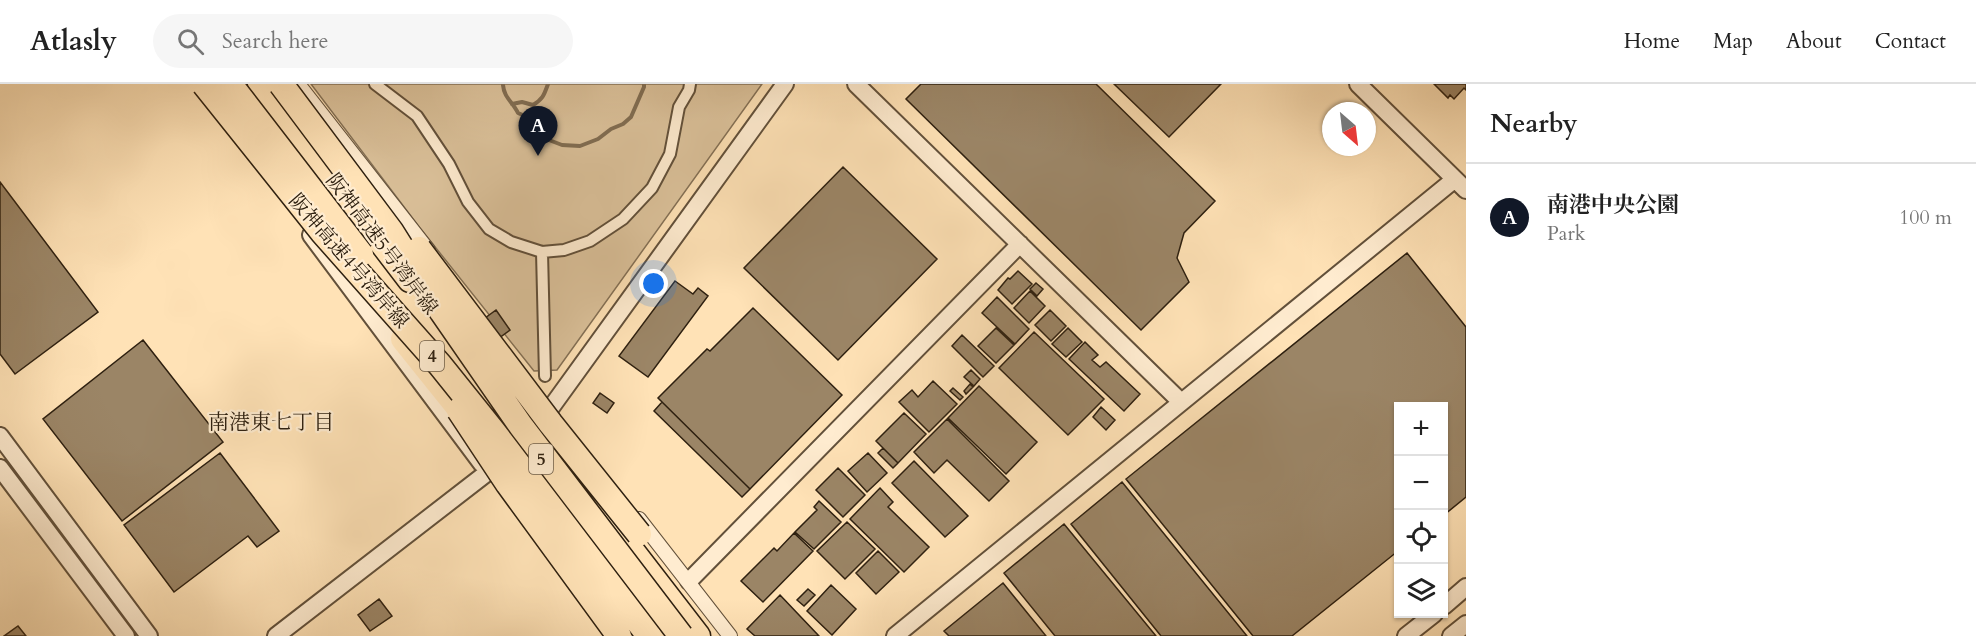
<!DOCTYPE html>
<meta charset="utf-8">
<style>
body{margin:0;font-family:Cardo,"Noto Serif JP",serif;background:#f6f6f6;color:#222}
.controls{position:absolute;right:18px;bottom:18px;display:grid;overflow:hidden;border-radius:0px;box-shadow:0 2px 4px #0004}
.controls button{width:54px;height:54px;display:grid;place-items:center;padding:0;border:0;border-bottom:2px solid #e0e0e0;background:#fff;color:#222;font:30px sans-serif}
.compass{position:absolute;left:1322px;top:18px;width:54px;height:54px;border-radius:50%;background:#fff;box-shadow:0 2px 4px #0004;rotate:152deg}
.you{position:absolute;left:654px;top:200px;width:21px;height:21px;margin:-15px;border:4px solid #fff;border-radius:50%;background:#1a73e8;box-shadow:0 0 0 9px #1a73e833}
.badge{display:grid;place-items:center;width:39px;height:39px;border-radius:50%;background:#111827;color:#fff;font-size:20px;font-weight:700}
.pin{position:absolute;translate:-50% -50px;filter:drop-shadow(0 2px 3px #0008)}
.pin::after{content:'';position:absolute;top:32px;width:21px;height:18px;background:inherit;clip-path:polygon(0 0,100% 0,50% 100%)}
.list{margin:0;padding:0;list-style:none}
h2{display:flex;justify-content:space-between;align-items:center;height:78px;margin:0;padding:0 24px;font-size:26px}
h2 small{font-size:20px;font-weight:400;color:#767676}
.list li{display:grid;grid-template-columns:39px 1fr auto;gap:18px;align-items:center;box-sizing:border-box;height:108px;padding:0 24px;border-top:2px solid #e0e0e0}
.list b{display:block;font-size:22px;white-space:nowrap}
.list p{margin:0;font-size:20px;white-space:nowrap;color:#767676}
.list em{font-size:20px;font-style:normal;color:#767676}
.icon{flex:none;width:33px;height:33px;fill:none;stroke:currentColor;stroke-width:2;stroke-linecap:round;stroke-linejoin:round}
.map{position:relative;flex:none;width:1466px;height:552px;overflow:hidden}
header{display:flex;align-items:center;gap:36px;box-sizing:border-box;height:84px;padding:0 30px;background:#fff;border-bottom:2px solid #e0e0e0}
header strong{font-size:28px}
nav{display:flex;gap:33px;margin-inline-start:auto;font-size:21px}
.search{width:420px;height:54px;background:#f6f6f6;display:flex;align-items:center;gap:15px;box-sizing:border-box;padding:0 21px;border-radius:33px;color:#767676;font-size:22px}
main{display:flex}
aside{flex:1;background:#fff}
.map>svg:first-child{display:block}
.green{fill:#dbc19a;stroke:#847055;stroke-width:1.5}
.lines{fill:none;stroke-linecap:round;stroke-linejoin:round}
.stream{stroke:#816d52;stroke-width:4}
.building{fill:#9b8566;stroke:#2e2010;stroke-width:1.5}
.pedestrian-casing{stroke:#62503a;stroke-width:14}
.minor-casing{stroke:#62503a;stroke-width:16}
.tertiary-casing{stroke:#62503a;stroke-width:20}
.motorway-casing{stroke:#2e2010;stroke-width:27}
.pedestrian{stroke:#ffecd0;stroke-width:10}
.minor{stroke:#ffecd0;stroke-width:14}
.tertiary{stroke:#ffecd0;stroke-width:16}
.motorway{stroke:#ffe2b6;stroke-width:24}
.motorway-bridge-casing{stroke:#2e2010;stroke-width:27;stroke-linecap:butt}
.motorway-bridge{stroke:#ffe2b6;stroke-width:24}
.labels{text-anchor:middle;dominant-baseline:central;stroke-width:4.5;stroke-linejoin:round;paint-order:stroke}
.shield{fill:#ffecd0;stroke:#6d5d4a;stroke-width:1.5}
.shield-label{font-size:18px;font-weight:bold;fill:#2e2010}
.street-label{font-size:20px;fill:#2e2010;stroke:#ffecd0}
.neighbourhood-label{font-size:21px;fill:#2e2010;stroke:#ffecd0}
</style>
<header>
<strong>Atlasly</strong>
<div class="search"><svg class="icon" aria-label="search" viewBox="0 0 24 24"><circle cx="10" cy="10" r="6"/><path d="M15 15l6 6"/></svg>Search here</div>
<nav><a>Home</a><a>Map</a><a>About</a><a>Contact</a></nav>
</header>
<main>
<div class="map">
<svg width="1466" height="552" viewBox="0 0 1466 552">
<rect width="100%" height="100%" fill="#ffe2b6"/>
<filter id="stains"><feTurbulence type="fractalNoise" baseFrequency=".00333" numOctaves="4"/><feColorMatrix values="0 0 0 0 .2 0 0 0 0 .09 0 0 0 0 .02 0 0 0 .5 -.17"/></filter>
<radialGradient id="worn" r=".72"><stop offset=".6" stop-color="#630" stop-opacity="0"/><stop offset="1" stop-color="#630" stop-opacity=".3"/></radialGradient>
<path class="green" d="M311 0H762L557 286 534 287 420 144Z"/>
<g class="lines">
<path class="stream" d="M503 1C504 14 513 18 518 29L525 32 549 56 562 61 580 62 598 55 611 45 623 40 631 33 644 3V0
M512 20 522 18 533 21C543 15 544 11 548 0"/>
</g>
<path class="building" d="M921 0H1096L1215 117 1184 149 1177 174 1189 198 1141 246 906 15Z
M1114 0H1221L1169 53Z
M1434 0H1466V6L1464 4 1454 15 1450 11 1448 14Z
M843 83 937 175 838 276 744 184Z
M0 98 98 228 15 290 0 270Z
M1407 169 1466 243V413L1444 431V322H1398V467L1292 552H1253L1126 395Z
M1018 187 1032 200 1012 220 998 206 1008 194 1010 195Z
M675 197 693 210 698 204 708 212 648 293 619 272Z
M1036 199 1043 205 1037 212 1030 205Z
M1030 207 1045 222 1029 239 1014 224Z
M997 213 1029 245 1015 260 982 229Z
M753 224 842 311 750 405 658 314 707 265 710 267Z
M496 226 510 246 480 268 466 248Z
M1050 226 1066 242 1051 257 1035 241Z
M996 244 1014 261 996 279 978 262Z
M1068 244 1082 258 1066 273 1052 260Z
M1034 248 1104 315 1068 351 999 284Z
M962 251 994 282 983 293 952 262Z
M143 256 223 358 122 437 43 335Z
M1085 258 1098 271 1092 276 1100 283 1106 278 1140 310 1124 327 1069 275Z
M971 286 980 295 974 302 964 293Z
M933 297 957 320 929 348 899 318 912 306 918 313Z
M970 300 973 303 966 310 964 307Z
M979 302 1037 358 1006 390 948 334Z
M953 304 963 313 960 316 950 307Z
M600 309 614 319 607 329 593 319Z
M662 318 750 405 742 413 654 327Z
M1101 323 1115 336 1106 346 1093 333Z
M904 329 926 350 898 379 876 357Z
M947 335 1009 397 989 417 947 376 934 389 914 368Z
M883 364 898 379 893 384 878 369Z
M220 369 279 447 257 463 248 452 174 508 124 441Z
M868 369 887 389 867 408 848 387Z
M914 377 968 432 945 453 892 399Z
M838 384 865 411 843 433 816 406Z
M1122 398 1247 552H1161L1071 440Z
M880 404 893 418 888 423 929 463 904 488 850 435Z
M819 417 841 438 814 465 795 448 817 426 814 423Z
M847 438 875 465 845 495 817 467Z
M1064 440 1156 552H1055L1004 489Z
M794 449 813 467 763 518 741 497 774 464 777 467Z
M878 467 899 488 876 510 856 489Z
M1003 499 1046 552H949L944 547Z
M831 501 856 525 832 551 807 527Z
M808 505 815 511 804 522 797 516Z
M780 511 819 552H755L747 545Z
M379 515 392 532 370 547 358 531Z
M18 542 26 552H4Z"/>
<g class="lines">
<g class="pedestrian-casing">
<path id="pedestrian" d="M375 0 417 32 449 80 468 118 489 145 511 158 542 168 564 166 590 157 623 135 652 104 670 70 679 23 689 6 690 0
M542 168 545 292"/>
</g>
<g class="minor-casing">
<path id="minor" d="M298 0 428 166
M639 435 730 552"/>
</g>
<g class="tertiary-casing">
<path id="tertiary" d="M856 0 1181 318
M1358 0 1466 106
M311 151 482 380
M0 352 149 552
M0 384 126 552
M689 497 1020 160
M1444 522 1466 503
M276 552 488 388 550 325 785 0
M895 552 1455 95
M1406 552 1434 530
M1451 552 1466 540"/>
</g>
<g class="motorway-casing">
<path id="motorway" d="M260 0 410 196
M403 255 456 321
M590 403 627 460 698 552"/>
</g>
<use href="#pedestrian" class="pedestrian"/>
<use href="#minor" class="minor"/>
<use href="#tertiary" class="tertiary"/>
<use href="#motorway" class="motorway"/>
<g class="motorway-bridge-casing">
<path id="motorway-bridge" d="M204 0 323 149 440 281 493 347 649 552
M230 0 361 170
M281 0 391 147 442 228 521 342 681 552
M419 165 551 340 639 450
M459 326 508 400 619 552"/>
</g>
<use href="#motorway-bridge" class="motorway-bridge"/>
</g>
<g class="labels">
<g class="shield">
<rect x="420" y="257" width="24" height="30" rx="4.5"/>
<rect x="529" y="360" width="24" height="30" rx="4.5"/>
</g>
<g class="shield-label">
<text x="432" y="272">4</text>
<text x="541" y="375">5</text>
</g>
<g class="street-label">
<text transform="translate(382 160) rotate(53)">阪神高速5号湾岸線</text>
<text transform="translate(349 177) rotate(49)">阪神高速4号湾岸線</text>
</g>
<g class="neighbourhood-label">
<text x="271" y="338">南港東七丁目</text>
</g>
</g>
<rect width="100%" height="100%" filter="url(#stains)"/>
<rect width="100%" height="100%" fill="url(#worn)"/>
</svg>
<div class="controls">
<button>+</button>
<button>−</button>
<button><svg class="icon" aria-label="locate" viewBox="0 0 24 24"><circle cx="12" cy="12" r="6"/><path d="M12 2v4M12 18v4M2 12h4M18 12h4"/></svg></button>
<button><svg class="icon" aria-label="layers" viewBox="0 0 24 24"><path d="M12 4l9 5-9 5-9-5zM3 14l9 5 9-5"/></svg></button>
</div>
<svg class="compass" viewBox="-18 -18 36 36"><path d="M0-13l5 13h-10z" fill="#e53935"/><path d="M0 13l5-13h-10z" fill="#767676"/></svg>
<div class="you"></div>
<div class="pin badge" style="left:538px;top:72px">A</div>
</div>
<aside>
<h2>Nearby<small></small></h2>
<ul class="list">
<li><span class="badge">A</span><div><b>南港中央公園</b><p>Park</p></div><em>100 m</em></li>
</ul>
</aside>
</main>
